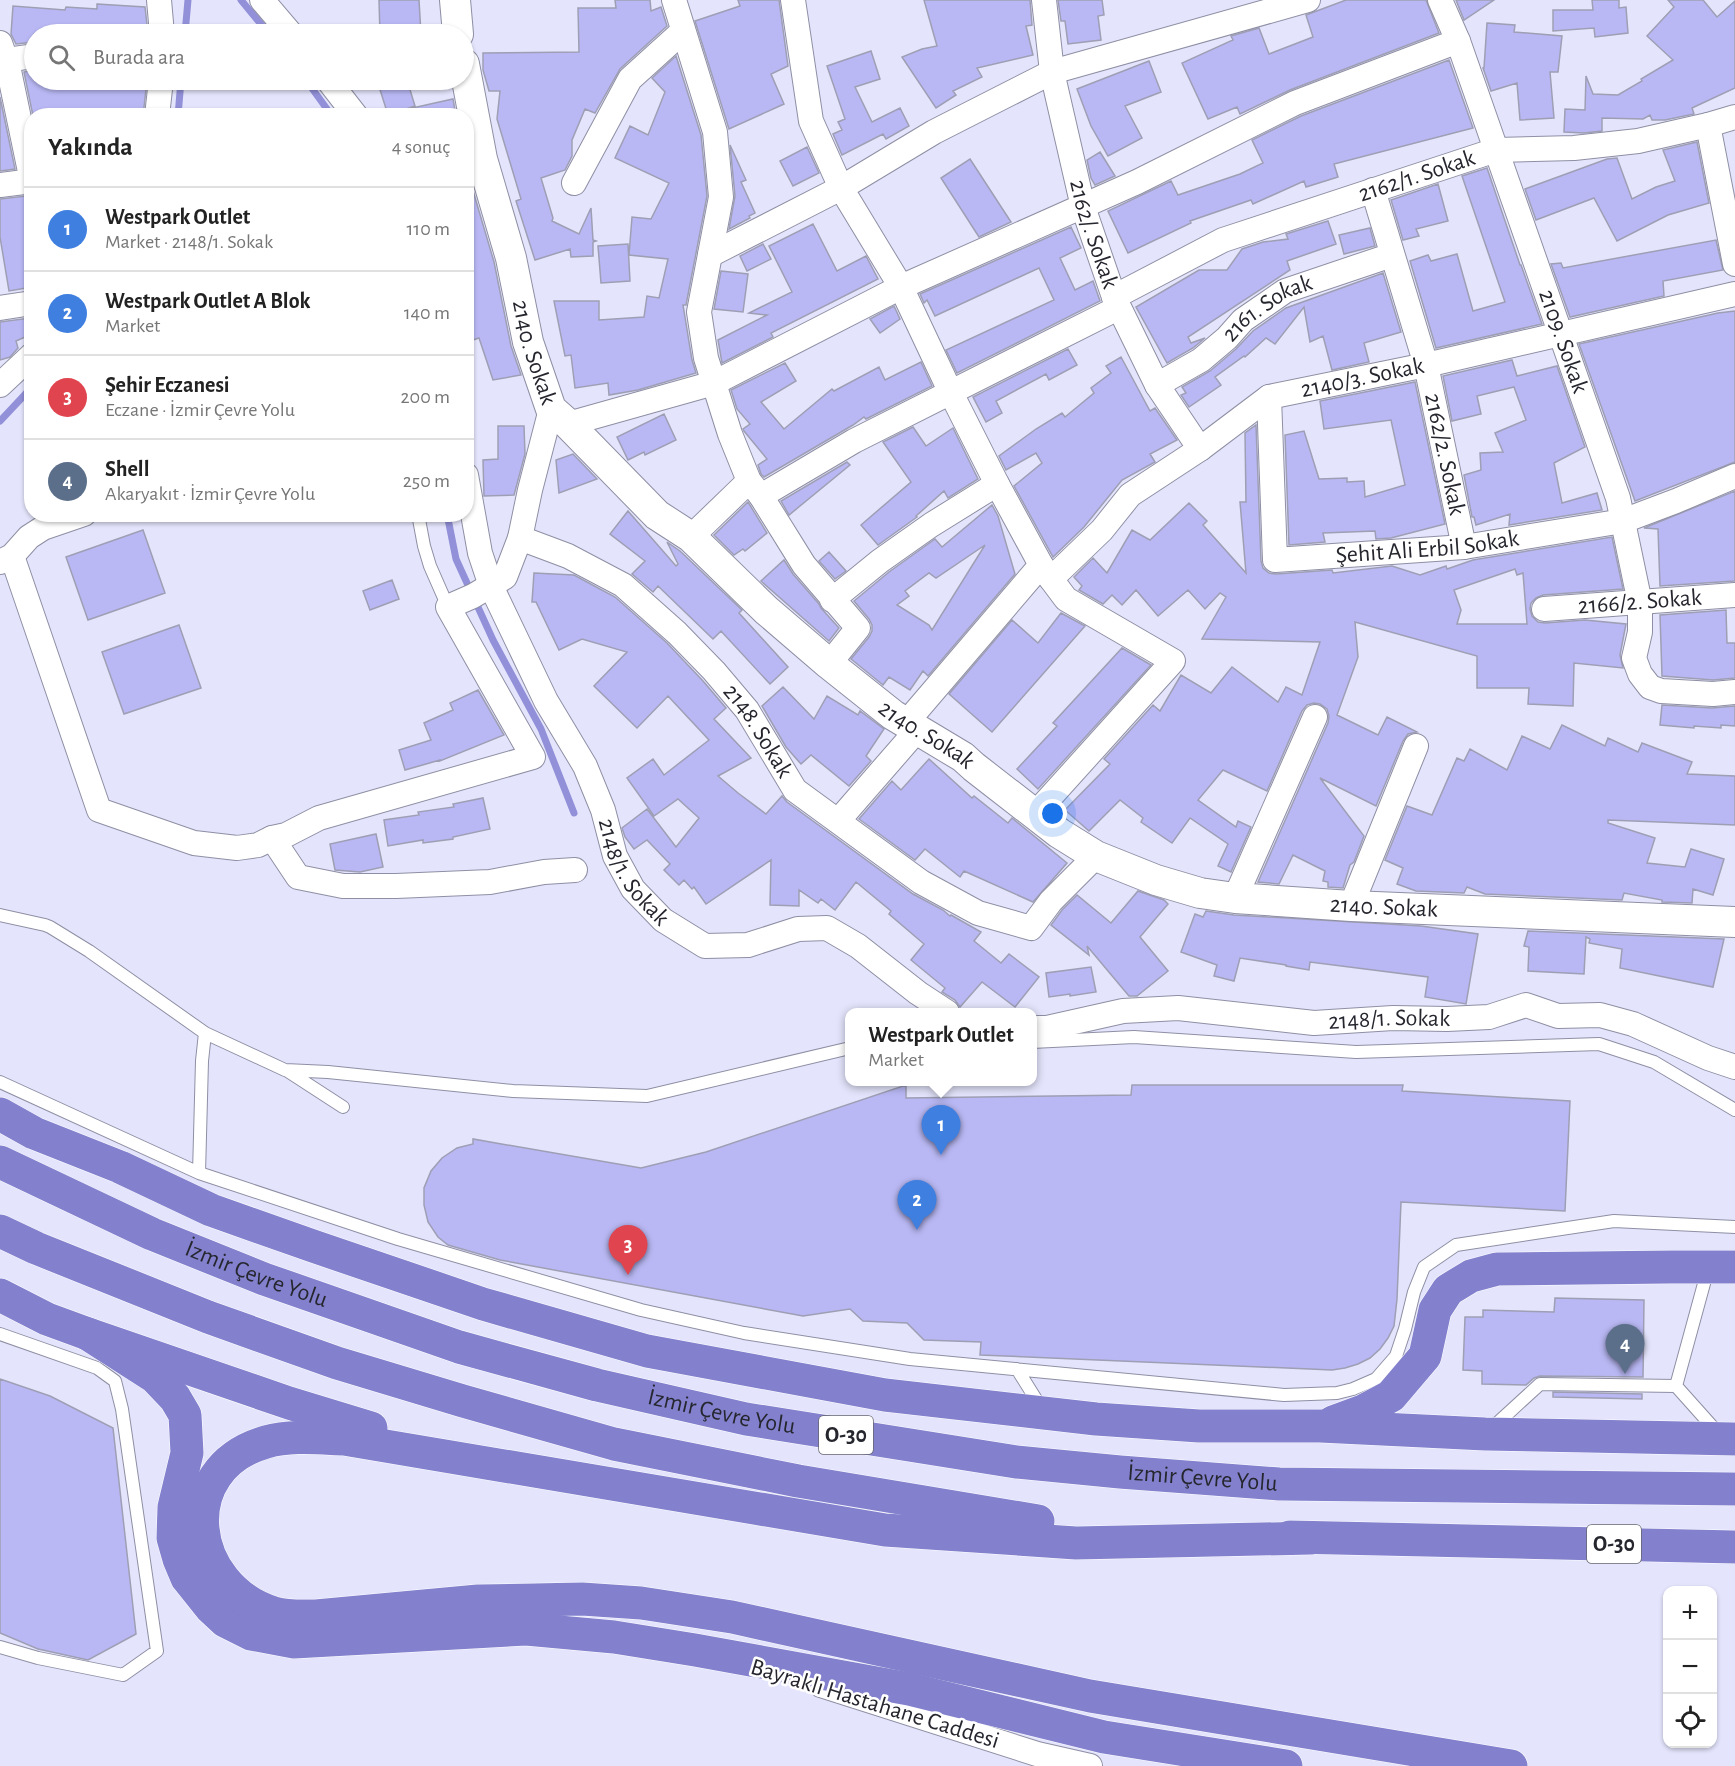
<!DOCTYPE html>
<html lang="tr">
<meta charset="utf-8">
<style>
body{margin:0;font-family:"Alegreya Sans",sans-serif;background:#f6f6f6;color:#222}
.controls{position:absolute;right:18px;bottom:18px;display:grid;overflow:hidden;border-radius:12px;box-shadow:0 2px 4px #0004}
.controls button{width:54px;height:54px;display:grid;place-items:center;padding:0;border:0;border-bottom:2px solid #e0e0e0;background:#fff;color:#222;font:30px sans-serif}
.you{position:absolute;left:1053px;top:814px;width:21px;height:21px;margin:-15px;border:4px solid #fff;border-radius:50%;background:#1a73e8;box-shadow:0 0 0 9px #1a73e833}
.badge{display:grid;place-items:center;width:39px;height:39px;border-radius:50%;background:#ea580c;color:#fff;font-size:20px;font-weight:700}
.pin{position:absolute;translate:-50% -50px;filter:drop-shadow(0 2px 3px #0008)}
.pin::after{content:'';position:absolute;top:32px;width:21px;height:18px;background:inherit;clip-path:polygon(0 0,100% 0,50% 100%)}
.popup{position:absolute;left:845px;top:1008px;width:192px;height:78px;box-sizing:border-box;display:grid;place-content:center;border-radius:12px;background:#fff;filter:drop-shadow(0 2px 4px #0005);font-size:20px;white-space:nowrap;color:#767676}
.popup b{font-size:22px;color:#222}
.popup::after{content:'';position:absolute;left:50%;top:100%;margin-left:-12px;border:12px solid transparent;border-top-color:#fff}
.list{margin:0;padding:0;list-style:none}
h2{display:flex;justify-content:space-between;align-items:center;height:78px;margin:0;padding:0 24px;font-size:26px}
h2 small{font-size:20px;font-weight:400;color:#767676}
.list li{display:grid;grid-template-columns:39px 1fr auto;gap:18px;align-items:center;box-sizing:border-box;height:84px;padding:0 24px;border-top:2px solid #e0e0e0}
.list b{display:block;font-size:22px;white-space:nowrap}
.list p{margin:0;font-size:20px;white-space:nowrap;color:#767676}
.list em{font-size:20px;font-style:normal;color:#767676}
.icon{flex:none;width:33px;height:33px;fill:none;stroke:currentColor;stroke-width:2;stroke-linecap:round;stroke-linejoin:round}
.map{position:relative;flex:none;width:1735px;height:1766px;overflow:hidden}
.search{position:absolute;background:#fff;box-shadow:0 2px 4px #0004;left:24px;top:24px;width:450px;height:66px;display:flex;align-items:center;gap:15px;box-sizing:border-box;padding:0 21px;border-radius:33px;color:#767676;font-size:22px}
.panel{position:absolute;background:#fff;box-shadow:0 2px 4px #0004;left:24px;top:108px;width:450px;height:414px;border-radius:24px}
.map>svg:first-child{display:block}
.lines{fill:none;stroke-linecap:round;stroke-linejoin:round}
.stream{stroke:#9290d8;stroke-width:7}
.building{fill:#b9b8f4;stroke:#9e9eb4;stroke-width:1.5;fill-rule:evenodd}
.service-casing{stroke:#8e8fa4;stroke-width:14}
.minor-casing{stroke:#8e8fa4;stroke-width:26}
.tertiary-casing{stroke:#8e8fa4;stroke-width:32}
.motorway-casing{stroke:#fff;stroke-width:34}
.service{stroke:#fff;stroke-width:12}
.minor{stroke:#fff;stroke-width:24}
.tertiary{stroke:#fff;stroke-width:30}
.motorway{stroke:#8380cd;stroke-width:33}
.labels{text-anchor:middle;dominant-baseline:central;stroke-width:5;stroke-linejoin:round;paint-order:stroke}
.shield{fill:#fff;stroke:#66676d;stroke-width:1.5}
.shield-label{font-size:22px;font-weight:bold;fill:#25262e}
.street-label{font-size:24px;fill:#25262e;stroke:#fff}
</style>
<div class="map">
<svg width="1735" height="1766" viewBox="0 0 1735 1766">
<rect width="100%" height="100%" fill="#e4e5fc"/>
<g class="lines">
<path class="stream" d="M241 0 269 34
M185 34 188 0
M306 80 332 116
M178 116 181 80
M0 421 32 387
M447 514 456 559 493 640 541 729 574 813"/>
</g>
<path class="building" d="M379 0H419L421 34H380Z
M615 0H650L651 11 661 7 667 26 620 69 595 113 585 109 572 140V156L565 170 541 178 553 218 552 221 579 234 591 208 593 240 596 241 593 242V256L571 257 570 249 535 260 516 201 521 199 497 119 500 91H489L483 70V53L579 52 578 8H616Z
M738 0H779L788 66 771 74 784 104 729 129 695 21 740 6Z
M924 0H1030L1032 25 1026 26 1033 55 977 68 982 77 953 91 956 95 936 108 902 57 922 49 937 46Z
M1058 0H1102L1104 15 1098 16 1101 40 1068 44 1065 21H1061Z
M1346 0H1426L1439 33 1290 90 1240 114 1237 107 1208 119 1182 63 1233 40 1231 36 1259 28 1269 54 1313 37 1306 15Z
M1456 0H1494L1464 20Z
M1592 0H1619V8L1626 7 1628 33 1595 37 1594 28 1553 31V10H1593Z
M1668 0H1703L1717 17 1735 1V88L1692 108 1694 114 1665 120H1652L1650 115 1643 119 1602 118V131L1584 133 1564 132 1565 109 1585 110 1586 76 1593 94 1618 95 1642 81 1641 79 1673 60 1647 36 1674 7Z
M97 4 145 7 148 34H34V42L16 44 11 34 13 6 65 10 66 7 97 9Z
M1487 23 1515 25 1514 32 1562 36 1558 72H1550L1554 118 1520 120 1517 83 1491 91 1483 68H1484Z
M871 51 880 79 855 87 872 122 900 108 909 126 886 139 883 134 842 155 833 134 842 130 838 122 845 119 827 66Z
M676 56 701 135 707 196 686 305H683L692 360 696 373 638 390 609 395 608 383 575 388 571 355 565 356 554 301H599V320L644 317 647 296 659 298 668 259 629 255 632 217 651 219 669 183 615 158 630 126 648 135 665 92 652 78Z
M1449 60 1473 128 1334 164 1338 177 1306 187 1304 181 1253 204 1251 200 1190 221 1191 223 1128 253 1108 211 1171 181 1178 195 1240 174 1263 163 1252 140 1301 116Z
M1149 61 1161 92 1125 106 1142 138 1108 156 1091 126 1077 89Z
M34 70V80H147L143 116H33L24 72Z
M377 80H407L415 106 388 115Z
M0 97 15 169 0 171Z
M453 99 456 116H413L412 108Z
M1697 142 1709 203 1668 215 1617 241 1594 198 1536 220 1525 189 1607 159 1617 158 1632 199 1656 187 1675 181 1663 150Z
M730 145 746 180 741 182 755 213 749 216 750 218 729 229 735 196Z
M807 147 819 173 793 186 780 161Z
M1100 152 1115 176 1095 185 1091 178 1087 160Z
M970 159 1011 222 979 237 941 178Z
M466 167 494 262 511 346 521 375 493 380 479 338 473 340 466 322Z
M1487 168 1520 265H1521L1542 324 1436 348 1410 261 1428 255 1431 261 1457 254 1473 311 1505 302 1462 176Z
M1438 184 1448 221 1416 229 1419 236 1403 240 1391 200Z
M26 196 32 225V287L9 291 0 237V199Z
M1328 221 1336 244 1287 261 1290 270 1188 337 1191 343 1205 338 1193 348 1167 363 1136 307 1199 270H1227L1242 249 1263 242 1288 239 1286 234Z
M813 224 837 271 866 256 878 279 771 333 773 337 722 363 718 340 767 315 749 313 792 292 769 246Z
M1071 227 1081 248 1060 258 1075 290 1093 281 1100 301 957 373 946 350 1054 300 1039 268 935 316 927 300 924 303 920 294Z
M1370 228 1375 246 1344 254 1339 235Z
M1716 240 1723 270 1663 281 1664 296 1570 317 1551 264 1561 263 1563 268Z
M628 244 630 281 601 283 598 246Z
M763 244 771 259 747 271 740 256Z
M721 271 748 274 743 312 714 309Z
M1383 273 1401 332 1364 343 1369 362 1332 370 1323 336 1310 342 1304 307 1275 344 1266 338 1245 357 1244 356 1215 377 1221 385 1189 407 1181 395 1186 393 1182 387 1210 371 1236 349 1253 331 1286 308Z
M894 306 900 319 880 333 870 319Z
M1735 311V462L1635 501 1579 344 1718 313Z
M30 318 32 334 16 341 18 348 10 357 0 360V322Z
M1068 349 1077 365 1049 380 1046 374 996 401 1002 413 986 422 973 397Z
M1121 357 1150 411 1155 408 1177 440 1150 454 1155 462 1122 480 1084 527 1053 557 1014 486 1042 463 1036 453 1006 470 999 456 1036 429 1062 413 1065 417 1094 393 1091 388 1111 373 1106 366Z
M1512 360 1517 376 1557 366 1585 447 1554 463 1562 503 1597 493 1602 510 1509 525 1510 514 1476 525 1474 517H1472L1464 475 1481 470 1480 453 1503 452 1495 433 1526 420 1514 387 1477 396 1481 414 1452 421 1443 376Z
M921 362 932 386 866 419 864 417 853 425 764 477 761 474 758 465 767 459 744 431 743 429 750 424 737 409 731 390 785 363 796 381 761 402 784 429 832 389 834 391 879 367 885 380Z
M1415 382 1445 524 1391 538 1376 539 1375 531 1323 533 1325 542 1289 545 1285 435 1304 431 1319 479 1347 478V482L1364 481 1365 497 1405 485 1391 420 1324 429 1320 401Z
M664 414 676 440 645 455 644 452 628 460 617 437Z
M1256 425 1261 561 1263 568 1269 573 1276 574 1332 570 1333 573 1392 566 1420 575 1446 566 1447 569 1473 560 1612 537 1623 589 1543 595 1536 598 1531 603 1530 609 1532 616 1538 622 1545 623 1585 620 1626 624 1620 655 1623 668 1574 663 1573 706 1528 704 1529 688H1477V656L1355 622 1358 657 1337 715 1378 735 1387 717 1417 732 1408 734 1403 741 1376 806 1320 778 1364 836 1354 862 1350 865 1343 888 1328 887V882L1323 881 1325 871 1293 855 1279 884 1258 882 1328 723 1329 716 1327 709 1320 704 1314 703 1307 705 1302 711 1267 791 1223 770 1198 800 1236 827 1238 821 1251 827 1231 872 1218 866 1228 844 1190 818 1172 843 1141 822 1143 818 1120 800 1089 831 1065 810 1110 764 1104 759 1153 705 1160 711 1181 675 1211 693 1232 667 1278 702 1286 687 1302 695 1320 642 1202 639 1226 597 1220 593 1205 609 1188 590 1158 616 1136 590 1122 605 1112 595 1103 604 1079 590 1082 586 1074 577 1093 558 1107 573 1132 530 1150 540 1189 503 1207 521 1203 525 1246 573 1240 502H1246L1245 433ZM1515 569 1517 575 1523 573 1527 624H1457L1461 610 1454 590Z
M498 426H524L525 454 514 495 484 496 483 460 498 459Z
M913 427 926 446 953 428 978 479 948 498 944 491 916 516 917 517 878 545 861 525 911 482 883 442Z
M573 454 597 479 559 493 556 460Z
M847 462 850 465 789 515 781 501Z
M1735 491V581L1660 586 1658 529 1644 528Z
M748 502 767 533 745 551 743 549 734 555 714 535Z
M992 505 998 516 1015 574 928 676 923 671 910 690 889 677 883 685 851 659 869 637 872 631V625L869 619 854 601 889 572 935 539 942 547ZM985 545 932 630 929 625 897 605 909 596 905 591 929 573 936 578Z
M628 511 676 566 678 564 667 542 680 551 742 610 739 613 788 667 770 684 721 631 713 639 658 586 653 592 632 574 645 561 610 534Z
M143 530 165 593 88 620 66 557Z
M829 552 846 571 835 579 819 561Z
M784 560 793 574 819 604 821 608 839 628 829 641 761 581Z
M534 573 574 575 615 597 667 643 703 681 726 708 714 719 751 758 718 776 738 793 766 814 782 796 787 802 913 894 943 910 950 916 951 915 981 932 974 941 1001 963 1009 954 1039 977 1015 1007 982 982 960 1007 955 1000 942 992 945 988 911 960 924 944 889 914 891 911 856 882 835 910 821 899 818 903 799 890V906L770 905 771 860 706 904 694 887 692 889 684 880 679 885 664 870 670 864 647 840 634 849 625 837 622 828 647 809 676 847 699 818 678 799 654 816 627 778 653 759 664 775 709 740 668 696 637 728 594 686 627 652 582 639 559 650 536 602H532Z
M392 580 399 599 370 610 363 591Z
M1726 610 1727 643H1735V678L1713 680 1662 676 1660 615Z
M1061 613 1085 626 992 732 949 694 1012 620 1038 643Z
M179 625 201 688 124 714 102 652Z
M1122 648 1151 665 1038 789 1017 769 1057 726 1053 723Z
M783 687 814 719 827 696 858 715 860 711 884 729 866 756 871 761 849 786 811 755 801 764 786 747 762 706Z
M478 690 504 735 440 761V760L405 770 399 750 431 740 424 723 453 710 450 703Z
M1662 705 1712 708 1735 706V726L1721 725V728L1694 726V728L1660 725Z
M1562 725 1605 746 1608 738 1638 752 1642 743 1692 762 1687 774 1735 776V825L1608 820V823L1655 838 1647 863 1685 867 1691 849 1724 859 1713 895 1693 889 1692 903 1662 902V900L1624 893 1622 900 1485 894 1467 887 1464 893 1416 891 1397 884 1403 868 1385 860 1407 806 1432 815 1457 758 1464 761 1470 749 1507 770 1522 736 1550 749Z
M929 759 972 798 974 796 1008 823 1012 818 1067 863 1033 902 964 871 960 877 925 849 915 860 859 819 892 781 901 790Z
M483 798 490 829 453 837V839L423 843V840L388 846 384 820 419 815 418 812 454 807 453 804Z
M376 834 383 867 360 872 335 870 330 844Z
M1138 891 1164 900 1168 904 1140 937 1168 971 1137 996H1129L1087 946 1089 955 1051 925 1062 910 1077 895 1111 923Z
M1206 911 1234 915 1421 926 1478 934 1466 1004 1425 997 1428 977 1310 962 1309 970 1286 966V965L1240 958 1234 981 1214 976 1217 965 1181 952 1195 914 1203 917Z
M1528 931 1724 939 1713 987 1620 968 1622 949 1589 943 1590 939 1586 937 1584 974 1528 971 1529 947 1524 946Z
M1091 967 1096 992 1070 996V994L1049 997 1046 973Z
M906 1085V1098L1131 1095 1132 1085H1403L1402 1091 1570 1101 1565 1211 1401 1202 1397 1299 1394 1326 1388 1338 1380 1349 1370 1358 1358 1364 1345 1368 1332 1370 980 1355 981 1342 924 1340 907 1323 863 1321 850 1309 803 1316 500 1260 448 1245 438 1237 428 1222 424 1205V1188L431 1171 442 1158 457 1148 473 1144V1139L641 1168 706 1152Z
M1555 1298 1644 1300 1643 1377 1540 1376 1534 1378 1526 1385 1482 1384V1371L1463 1370 1465 1317H1483V1310L1554 1312Z
M0 1379 50 1396 113 1428 136 1634 88 1660 38 1649 0 1633Z
M1553 1392 1642 1394V1399L1553 1397Z"/>
<g class="lines">
<g class="service-casing">
<path id="service" d="M418 514 424 546 430 566 448 607
M0 915 45 925 50 927 89 951 205 1033 285 1070 328 1072 513 1091 647 1096 850 1048
M1032 1042 1134 1037 1356 1052 1599 1044 1654 1062 1735 1110
M286 1070 343 1107
M0 1082 199 1173 398 1239 641 1310 744 1333 910 1359 1284 1395 1337 1393 1353 1389 1376 1379 1396 1356 1405 1329 1414 1292 1424 1267 1456 1245 1614 1221 1735 1227
M199 1173 202 1061 205 1033
M0 1334 97 1368 115 1381 122 1409 157 1651 123 1675 38 1658 0 1647
M1017 1369 1042 1409
M1676 1386 1708 1269
M1492 1428 1540 1384 1676 1386 1718 1433"/>
</g>
<g class="minor-casing">
<g id="minor">
<path d="M159 0 162 34"/>
<path d="M262 0 291 34"/>
<path d="M674 0 715 132 721 197 699 312 706 358 730 434 749 481 761 496 804 565 858 628 829 664"/>
<path id="s1" d="M1044 0 1052 72 1083 207 1114 297 1157 385 1200 449"/>
<path id="s2" d="M1440 0 1458 41 1618 498 1640 603V632L1634 658 1640 674 1650 687 1661 691 1713 694 1735 692"/>
<path d="M0 43 8 66 32 181 0 185"/>
<path d="M0 61 34 56"/>
<path d="M328 80 356 116"/>
<path d="M157 116 161 80"/>
<path d="M1708 125 1735 264"/>
<path d="M574 183 630 79 683 31"/>
<path id="s3" d="M1373 190 1426 365 1464 547"/>
<path d="M710 255 841 188 811 121 793 0"/>
<path id="s4" d="M1114 297 1223 240 1496 150 1574 148 1638 141 1708 125 1735 117"/>
<path d="M0 308 32 303"/>
<path d="M0 385 32 355"/>
<path id="s5" d="M1157 385 1201 360 1227 338 1243 320 1285 291 1392 255"/>
<path id="s6" d="M1269 397 1275 560 1464 547 1623 521 1676 501 1735 476"/>
<path id="s7" d="M551 409 530 490 520 538 568 556 623 585 677 633 714 671 747 710 795 790 921 882 978 913 1031 928 1051 901 1096 856"/>
<path d="M568 424 714 383 901 287 1137 182 1295 103 1458 41"/>
<path id="s8" d="M466 475 480 553 491 586 546 701 585 766 603 810 615 856 633 889 663 920 705 946 748 945 798 929 827 928 858 946 918 993 947 1012"/>
<path d="M761 496 854 441 1118 308"/>
<path d="M691 537 749 481"/>
<path d="M12 556 99 810 194 843 237 848 258 845 272 838 286 835 319 818 533 757 448 607 473 596 505 577 520 538"/>
<path d="M0 562 12 556 29 537 43 528 84 514"/>
<path id="s9" d="M1051 579 1102 530 1130 495 1200 449 1269 397 1426 365 1735 294"/>
<path d="M832 600 880 561 931 525 997 484"/>
<path id="s10" d="M1544 609 1735 595"/>
<path d="M906 723 1041 565"/>
<path d="M1035 814 1173 661 1066 599 1051 579 1041 565 997 484 950 391 901 287 841 188 934 132 1052 72 1308 0"/>
<path d="M838 821 918 729"/>
<path d="M272 838 298 877 343 886H396L490 882 544 872 575 870"/>
<path d="M1235 898 1315 717"/>
<path d="M1351 906 1416 746"/>
<path id="s11" d="M1032 1028H1047L1123 1011 1178 1008 1314 1023 1393 1018 1447 1019 1489 1017 1526 1005 1558 1016 1600 1015 1633 1024 1708 1058 1735 1067"/>
<path d="M821 1685 1037 1754 1090 1766"/>
</g>
</g>
<g class="tertiary-casing">
<g id="tertiary">
<path d="M455 0 458 34"/>
<path id="s12" d="M464 64 482 159 511 258 528 342 551 409 568 424 657 515 691 537 766 610 829 664 893 715 963 757 974 767 1059 833 1096 856 1156 880 1200 893 1235 898 1351 906 1735 922"/>
</g>
</g>
<g class="motorway-casing">
<g id="motorway">
<path d="M0 1114 34 1133 120 1167 211 1210 313 1246 483 1304 647 1351 885 1395 1096 1419 1199 1426H1320L1485 1434 1735 1439"/>
<path id="s13" d="M0 1162 152 1234 264 1279 459 1347 597 1385 746 1419 1016 1462 1120 1472 1279 1484 1735 1489"/>
<path d="M0 1231 36 1248 208 1317 337 1363 463 1401 614 1444 798 1481 1038 1521"/>
<path d="M0 1295 47 1319 88 1334 289 1403 371 1428"/>
<path d="M88 1334 155 1377 175 1398 185 1415 187 1453 174 1507 173 1538 179 1559 187 1578 211 1608 225 1621 251 1634 294 1642 526 1629 614 1637 695 1650 909 1689 1104 1737 1286 1766"/>
<path d="M1333 1422 1363 1411 1391 1396 1425 1356 1435 1310 1448 1290 1471 1276 1497 1269 1671 1267H1735"/>
<path d="M1290 1537 1735 1547"/>
<path d="M1312 1538 1076 1543 885 1530 344 1439C318 1438 291 1435 266 1442 172 1469 189 1587 274 1613 287 1617 302 1616 316 1616L478 1601 582 1599 641 1603 732 1617 1090 1696 1511 1766"/>
</g>
</g>
<use href="#service" class="service"/>
<use href="#minor" class="minor"/>
<use href="#tertiary" class="tertiary"/>
<use href="#motorway" class="motorway"/>
</g>
<g class="labels">
<g class="shield">
<rect x="819" y="1416" width="54" height="38" rx="4.5"/>
<rect x="1587" y="1525" width="54" height="38" rx="4.5"/>
</g>
<g class="shield-label">
<text x="846" y="1435">O-30</text>
<text x="1614" y="1544">O-30</text>
</g>
<g class="street-label">
<text stroke="none"><textPath href="#s4" startOffset="327">2162/1. Sokak</textPath></text>
<text stroke="none"><textPath href="#s1" startOffset="240">2162/. Sokak</textPath></text>
<text stroke="none"><textPath href="#s5" startOffset="136">2161. Sokak</textPath></text>
<text stroke="none"><textPath href="#s2" startOffset="363">2109. Sokak</textPath></text>
<text stroke="none"><textPath href="#s12" startOffset="297">2140. Sokak</textPath></text>
<text stroke="none"><textPath href="#s9" startOffset="381">2140/3. Sokak</textPath></text>
<text stroke="none"><textPath href="#s3" startOffset="274">2162/2. Sokak</textPath></text>
<text stroke="none"><textPath href="#s6" startOffset="316">Şehit Ali Erbil Sokak</textPath></text>
<text stroke="none"><textPath href="#s10" startOffset="96">2166/2. Sokak</textPath></text>
<text stroke="none"><textPath href="#s7" startOffset="446">2148. Sokak</textPath></text>
<text stroke="none"><textPath href="#s12" startOffset="855">2140. Sokak</textPath></text>
<text stroke="none"><textPath href="#s8" startOffset="435">2148/1. Sokak</textPath></text>
<text stroke="none"><textPath href="#s12" startOffset="1359">2140. Sokak</textPath></text>
<text stroke="none"><textPath href="#s11" startOffset="360">2148/1. Sokak</textPath></text>
<text stroke="none"><textPath href="#s13" startOffset="280">İzmir Çevre Yolu</textPath></text>
<text stroke="none"><textPath href="#s13" startOffset="766">İzmir Çevre Yolu</textPath></text>
<text stroke="none"><textPath href="#s13" startOffset="1252">İzmir Çevre Yolu</textPath></text>
<text transform="translate(875 1704) rotate(17)">Bayraklı Hastahane Caddesi</text>
</g>
</g>
</svg>
<div class="controls">
<button>+</button>
<button>−</button>
<button><svg class="icon" aria-label="locate" viewBox="0 0 24 24"><circle cx="12" cy="12" r="6"/><path d="M12 2v4M12 18v4M2 12h4M18 12h4"/></svg></button>
</div>
<div class="you"></div>
<div class="pin badge" style="left:941px;top:1155px;background:#3f7fe0">1</div>
<div class="popup"><b>Westpark Outlet</b>Market</div>
<div class="pin badge" style="left:917px;top:1230px;background:#3f7fe0">2</div>
<div class="pin badge" style="left:628px;top:1275px;background:#e0444e">3</div>
<div class="pin badge" style="left:1625px;top:1374px;background:#5c6f8a">4</div>
<div class="search"><svg class="icon" aria-label="search" viewBox="0 0 24 24"><circle cx="10" cy="10" r="6"/><path d="M15 15l6 6"/></svg>Burada ara</div>
<section class="panel">
<h2>Yakında<small>4 sonuç</small></h2>
<ul class="list">
<li><span class="badge" style="background:#3f7fe0">1</span><div><b>Westpark Outlet</b><p>Market · 2148/1. Sokak</p></div><em>110 m</em></li>
<li><span class="badge" style="background:#3f7fe0">2</span><div><b>Westpark Outlet A Blok</b><p>Market</p></div><em>140 m</em></li>
<li><span class="badge" style="background:#e0444e">3</span><div><b>Şehir Eczanesi</b><p>Eczane · İzmir Çevre Yolu</p></div><em>200 m</em></li>
<li><span class="badge" style="background:#5c6f8a">4</span><div><b>Shell</b><p>Akaryakıt · İzmir Çevre Yolu</p></div><em>250 m</em></li>
</ul>
</section>
</div>
